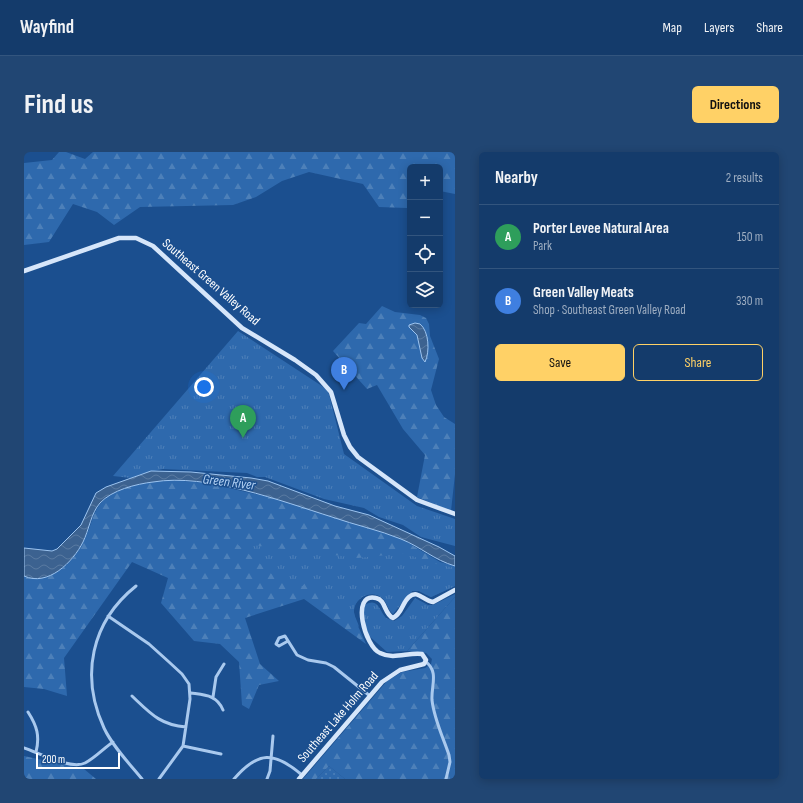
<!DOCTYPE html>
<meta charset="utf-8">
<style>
body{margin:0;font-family:"Sofia Sans Condensed",sans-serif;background:#214673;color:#f1f3f6}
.controls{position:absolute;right:12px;top:12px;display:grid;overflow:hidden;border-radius:6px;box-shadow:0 2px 10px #0003}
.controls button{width:36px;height:36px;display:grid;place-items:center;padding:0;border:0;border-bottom:1px solid #33557e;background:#143b6b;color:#f1f3f6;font:20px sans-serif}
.scale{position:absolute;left:12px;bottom:10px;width:84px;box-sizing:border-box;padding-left:4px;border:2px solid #fff;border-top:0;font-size:11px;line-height:14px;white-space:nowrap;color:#fff;-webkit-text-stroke:3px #1b4f8f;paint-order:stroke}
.you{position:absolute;left:180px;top:235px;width:14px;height:14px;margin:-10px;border:3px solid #fff;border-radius:50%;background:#1a73e8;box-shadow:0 0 0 6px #1a73e833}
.badge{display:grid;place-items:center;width:26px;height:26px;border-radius:50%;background:#ffd166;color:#fff;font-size:13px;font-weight:700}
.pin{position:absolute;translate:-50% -33px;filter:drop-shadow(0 1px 2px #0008)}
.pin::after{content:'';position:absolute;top:21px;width:14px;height:12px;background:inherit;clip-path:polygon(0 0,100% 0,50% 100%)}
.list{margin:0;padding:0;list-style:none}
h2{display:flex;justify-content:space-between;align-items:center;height:52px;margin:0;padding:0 16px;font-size:17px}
h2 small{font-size:13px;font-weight:400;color:#9dadc1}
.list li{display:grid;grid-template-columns:26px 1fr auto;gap:12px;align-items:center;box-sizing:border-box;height:64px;padding:0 16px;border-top:1px solid #33557e}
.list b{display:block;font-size:15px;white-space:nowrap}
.list p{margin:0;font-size:13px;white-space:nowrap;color:#9dadc1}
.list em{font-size:13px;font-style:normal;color:#9dadc1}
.actions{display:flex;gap:8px;padding:12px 16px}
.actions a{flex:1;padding:9px 0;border:1px solid #ffd166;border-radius:6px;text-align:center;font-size:14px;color:#ffd166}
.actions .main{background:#ffd166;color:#111}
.icon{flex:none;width:22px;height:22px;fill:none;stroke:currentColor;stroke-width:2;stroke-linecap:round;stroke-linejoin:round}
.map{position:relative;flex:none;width:431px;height:627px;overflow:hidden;border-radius:6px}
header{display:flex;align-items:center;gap:24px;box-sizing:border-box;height:56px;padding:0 20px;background:#143b6b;border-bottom:1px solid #33557e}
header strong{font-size:19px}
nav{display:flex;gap:22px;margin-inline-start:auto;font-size:14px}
.intro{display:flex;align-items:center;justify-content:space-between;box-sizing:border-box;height:96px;padding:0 24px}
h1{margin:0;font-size:28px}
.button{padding:10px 18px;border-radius:6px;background:#ffd166;color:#111;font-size:14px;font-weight:700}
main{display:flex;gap:24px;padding:0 24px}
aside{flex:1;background:#143b6b;border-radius:6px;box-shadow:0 2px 10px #0003}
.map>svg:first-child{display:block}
.grass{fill:url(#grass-dots)}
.forest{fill:url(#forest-firs)}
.park{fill:url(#park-tufts)}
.water{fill:url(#water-waves);stroke:#9cc4f0}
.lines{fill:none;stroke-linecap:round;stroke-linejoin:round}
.street{stroke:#a9c9ee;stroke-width:3}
.secondary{stroke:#d6e6fa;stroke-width:4.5}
.labels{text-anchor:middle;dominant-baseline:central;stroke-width:3;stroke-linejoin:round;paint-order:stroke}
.street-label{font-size:13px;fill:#fff;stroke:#1b4f8f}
.water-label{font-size:14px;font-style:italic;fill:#b5d3f5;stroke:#1b4f8f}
</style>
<header>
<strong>Wayfind</strong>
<nav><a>Map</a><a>Layers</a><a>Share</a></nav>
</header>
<div class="intro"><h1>Find us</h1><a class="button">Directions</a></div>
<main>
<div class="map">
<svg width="431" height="627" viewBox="0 0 431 627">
<defs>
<pattern id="grass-dots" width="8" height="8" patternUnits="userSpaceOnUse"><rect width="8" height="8" fill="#2e69ad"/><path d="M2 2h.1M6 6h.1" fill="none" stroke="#4d80b9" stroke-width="1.8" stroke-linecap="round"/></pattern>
<pattern id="forest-firs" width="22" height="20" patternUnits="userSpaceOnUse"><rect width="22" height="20" fill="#2e69ad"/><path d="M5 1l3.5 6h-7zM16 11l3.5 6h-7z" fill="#4d80b9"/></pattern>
<pattern id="park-tufts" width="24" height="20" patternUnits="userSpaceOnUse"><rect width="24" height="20" fill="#2e69ad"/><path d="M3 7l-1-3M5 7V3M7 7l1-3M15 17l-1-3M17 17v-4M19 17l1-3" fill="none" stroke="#4d80b9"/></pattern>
<pattern id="water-waves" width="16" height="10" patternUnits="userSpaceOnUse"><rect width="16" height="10" fill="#3c6290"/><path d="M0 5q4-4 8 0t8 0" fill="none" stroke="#597aa1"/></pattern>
</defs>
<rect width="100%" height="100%" fill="#1b4f8f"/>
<path class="grass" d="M305 614 321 627H292Z"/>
<path class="forest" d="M35 0H42L61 7 69 0H431V42L416 39V15H386V54L383 56 355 55 339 32 285 20 258 29 232 45 209 53 116 55 90 73 73 60 49 52 25 90 0 93V11L28 8Z
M358 154 371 160 396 163 402 166 405 172 406 184 415 207 407 238 412 253 420 265 431 272V322L427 359 393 345 401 303 379 277 353 233 343 237 309 199 335 171 342 172Z
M147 328 183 331 262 349 378 387 416 410 431 414V434L407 445 395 439H388L369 461 367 460C364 455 362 448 357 445 346 437 329 447 330 460 331 470 338 482 342 492L280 447 221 466 236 512 255 529 235 533 225 557 218 553 215 510 196 492 170 489 137 451 144 426 108 410 40 506 43 544 20 537 0 535V424C10 429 16 427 26 423 47 415 59 394 66 374 69 365 72 355 80 348 97 333 125 330 147 328Z
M431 445V627H321L305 614 292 627H279L363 529 378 520 401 516 407 512 408 507 402 501 383 499Z
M0 604 60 617 72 627H0Z"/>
<path class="park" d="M214 179 304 238 320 302 393 354 431 367V394L397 385 379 373 355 365 340 356 300 347 241 325H233L223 321 139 317 117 322 107 326 89 324Z
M212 391 334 406 381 401 403 410 431 416V434L407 445 395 439H388L369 462C363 457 363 448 356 444 346 438 331 446 330 457 329 464 334 469 335 475L282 430 271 442Z
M431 442V445L383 499 363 500 343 482 341 468 338 462 341 453C354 445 355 458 362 466L370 469 378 464 391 446 404 453H409Z"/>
<path class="water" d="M391 171 396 172C405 179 406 200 401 210L398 206 393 183 385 175V173Z
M127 319 167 320 227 326 244 329 311 354 345 363 415 395 431 404V414C410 408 397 395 377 387 355 378 331 373 308 365 257 349 183 321 129 330 112 332 88 338 76 351 67 361 65 378 59 390 49 410 24 435 0 424V396L28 399 33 397 57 373 72 341 82 335Z"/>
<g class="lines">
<path class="street" d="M112 434C67 470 56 524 80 576 89 595 105 611 118 627
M84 464 125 492 145 510 158 522 165 532 166 547 159 594 135 627
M264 489 255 494 252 492 255 486 261 484 273 503 284 508 302 511 310 515 346 544
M402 510C415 520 407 534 408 548 410 567 419 585 425 603L426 610 422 627
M167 541C181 543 193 543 199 558
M108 544C126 561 136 573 162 575
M189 545 192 525 200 512
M4 560C13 574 16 584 12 600
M159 594 197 602
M0 596C15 601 47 618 61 611 71 606 80 596 89 590
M210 627C234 599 250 599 278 623
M243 627 246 619 249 584"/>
<path class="secondary" d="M0 119 95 86H112L129 94 218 176 271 208 292 223 307 240 320 283 326 295 334 305 393 348 431 362
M275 627 358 530 376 518 400 512 402 508 398 502C384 500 370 508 356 501 341 495 326 440 352 446 362 448 360 462 369 466 378 462 378 451 385 445 394 437 399 449 409 450L431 438"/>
</g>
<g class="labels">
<g class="street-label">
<text transform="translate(187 130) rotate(41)">Southeast Green Valley Road</text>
<text transform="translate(314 565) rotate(-49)">Southeast Lake Holm Road</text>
</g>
<g class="water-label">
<text transform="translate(205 330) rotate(7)">Green River</text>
</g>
</g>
</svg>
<div class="controls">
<button>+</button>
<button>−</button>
<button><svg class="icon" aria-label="locate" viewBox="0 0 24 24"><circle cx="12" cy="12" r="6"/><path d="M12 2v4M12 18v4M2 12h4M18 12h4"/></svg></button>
<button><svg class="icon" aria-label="layers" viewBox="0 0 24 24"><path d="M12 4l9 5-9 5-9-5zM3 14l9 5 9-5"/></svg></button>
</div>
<div class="scale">200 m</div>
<div class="you"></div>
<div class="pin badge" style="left:219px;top:286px;background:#2e9e5b">A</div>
<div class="pin badge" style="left:320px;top:238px;background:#3f7fe0">B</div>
</div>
<aside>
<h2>Nearby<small>2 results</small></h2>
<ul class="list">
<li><span class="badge" style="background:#2e9e5b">A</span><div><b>Porter Levee Natural Area</b><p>Park</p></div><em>150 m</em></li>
<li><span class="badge" style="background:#3f7fe0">B</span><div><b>Green Valley Meats</b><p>Shop · Southeast Green Valley Road</p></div><em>330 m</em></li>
</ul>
<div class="actions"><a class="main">Save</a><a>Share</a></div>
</aside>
</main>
